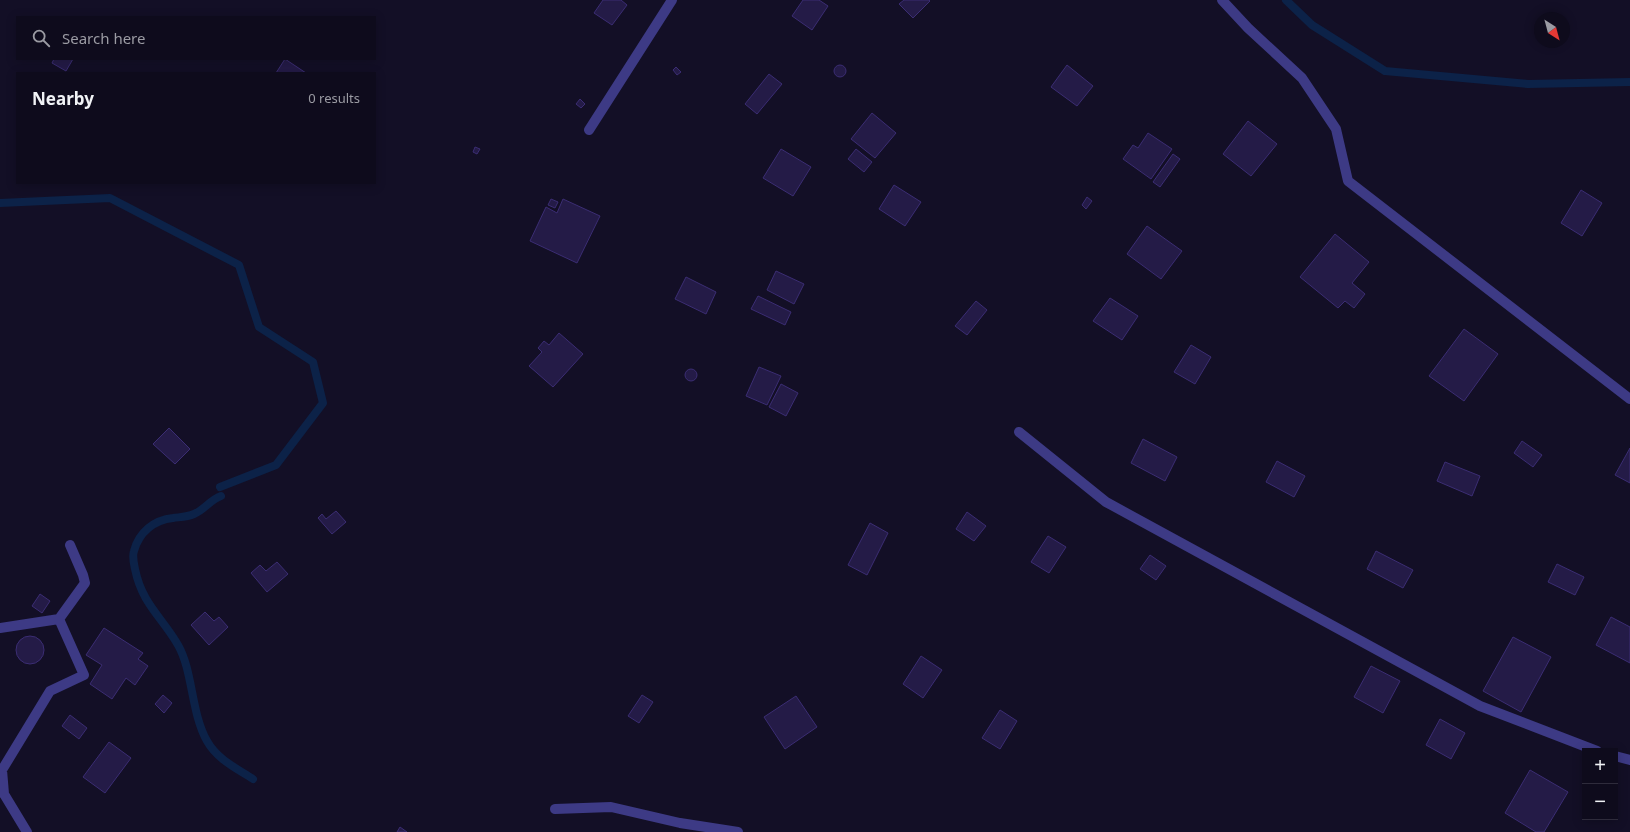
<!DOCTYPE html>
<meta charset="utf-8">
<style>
body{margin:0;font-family:"Noto Sans",sans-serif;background:#1c1929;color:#f1f3f6}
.controls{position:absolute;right:12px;bottom:12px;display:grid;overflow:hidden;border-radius:0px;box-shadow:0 2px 10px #0003}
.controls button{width:36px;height:36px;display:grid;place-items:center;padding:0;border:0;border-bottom:1px solid #2e2b3b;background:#0e0b1c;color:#f1f3f6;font:20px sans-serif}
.compass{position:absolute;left:1534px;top:12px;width:36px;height:36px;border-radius:50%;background:#0e0b1c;box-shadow:0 2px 10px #0003;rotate:144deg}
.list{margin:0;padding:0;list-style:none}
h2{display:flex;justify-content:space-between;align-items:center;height:52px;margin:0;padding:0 16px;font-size:17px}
h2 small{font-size:13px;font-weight:400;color:#9b9ba3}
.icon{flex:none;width:22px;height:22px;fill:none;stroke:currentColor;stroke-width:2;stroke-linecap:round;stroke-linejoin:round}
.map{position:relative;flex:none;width:1630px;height:832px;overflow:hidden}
.search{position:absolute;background:#0e0b1c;box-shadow:0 2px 10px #0003;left:16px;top:16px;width:360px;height:44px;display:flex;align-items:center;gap:10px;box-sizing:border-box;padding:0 14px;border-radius:0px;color:#9b9ba3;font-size:15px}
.panel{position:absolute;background:#0e0b1c;box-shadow:0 2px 10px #0003;left:16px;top:72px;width:360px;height:112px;border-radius:0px}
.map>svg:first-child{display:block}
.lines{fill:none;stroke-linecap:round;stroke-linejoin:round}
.stream{stroke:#0c2248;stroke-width:8}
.building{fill:#241b47;stroke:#3b2d73}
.minor{stroke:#3d3a85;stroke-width:10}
</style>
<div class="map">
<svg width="1630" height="832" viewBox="0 0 1630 832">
<rect width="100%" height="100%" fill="#130f26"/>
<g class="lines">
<path class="stream" d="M1286 0 1312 25 1385 71 1528 84 1630 82
M0 203 110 198 239 265 259 327 313 362 323 403 276 465 220 487
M221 496C210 500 204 510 194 514 187 517 180 517 173 518 154 520 139 532 134 551 132 556 134 564 135 569 142 604 162 617 178 645 193 671 191 713 207 741 217 759 236 768 253 779"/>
</g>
<path class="building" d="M603 0H621L627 5 612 25 594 13Z
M803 0H819L828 6 812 30 792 16Z
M904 0H929L930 1 913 18 899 4Z
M54 59H73L66 71 52 63Z
M285 59 306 73H276Z
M834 71a6 6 0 1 1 12 0a6 6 0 1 1-12 0Z
M1067 65 1093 86 1077 106 1051 87Z
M676 67 681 72 677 75 673 70Z
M769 74 782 84 757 114 745 104Z
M580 99 585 104 581 108 576 104Z
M872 113 896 133 875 158 851 139Z
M1248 121 1277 144 1251 176 1223 154Z
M1148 133 1172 149 1151 179 1123 159 1133 145 1138 148Z
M475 147 480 149 477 154 473 152Z
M781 149 811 167 793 196 763 178Z
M856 149 872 162 864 172 848 159Z
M1173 154 1180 159 1160 187 1153 182Z
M894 185 921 202 905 226 879 209Z
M1581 190 1602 203 1582 236 1561 223Z
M1087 197 1092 201 1086 209 1082 205Z
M551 199 558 202 555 208 548 205Z
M563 199 600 216 577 263 530 241 546 207 557 213Z
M1147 226 1182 251 1161 279 1127 254Z
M1335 234 1369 262 1352 283 1365 294 1354 308 1345 301 1338 308 1300 277Z
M776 271 804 284 794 304 767 290Z
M686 277 716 292 706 314 675 299Z
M758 296 791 312 785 325 751 309Z
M1110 298 1138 316 1122 340 1093 321Z
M976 301 987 310 967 335 955 326Z
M1464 329 1498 354 1464 401 1429 376Z
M559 333 583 354 553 387 529 366 542 352 538 348 544 341 549 345Z
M1191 345 1211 357 1195 384 1174 372Z
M759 367 781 376 767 405 746 396Z
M685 375a6 6 0 1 1 12 0a6 6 0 1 1-12 0Z
M781 384 798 393 786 416 769 407Z
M169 428 190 449 175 464 153 444Z
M1143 439 1177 457 1165 481 1131 463Z
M1522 441 1542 455 1533 467 1514 453Z
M1630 448V483L1615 475Z
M1277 461 1305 476 1294 497 1266 482Z
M1445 462 1480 476 1472 496 1437 481Z
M336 511 346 522 332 534 318 518 322 514 326 519Z
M967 512 986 526 974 541 956 529Z
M870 523 888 533 867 575 848 565Z
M1048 536 1066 547 1049 573 1031 562Z
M1376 551 1413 570 1403 588 1367 569Z
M1150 555 1166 566 1156 580 1140 569Z
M277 562 288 574 267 592 251 573 260 565 266 571Z
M1557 564 1584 577 1575 595 1548 582Z
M40 594 50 601 42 613 32 606Z
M205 612 214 621 219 617 228 627 209 645 191 625Z
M1611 617 1630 627V663L1596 645Z
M104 628 143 653 138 659 148 666 135 685 126 678 112 699 90 684 102 665 86 655Z
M16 650a14 14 0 1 1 28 0a14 14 0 1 1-28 0Z
M1513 637 1551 657 1521 712 1483 691Z
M921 656 942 670 923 698 903 684Z
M1371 666 1400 681 1383 713 1354 697Z
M163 695 172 703 164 713 155 704Z
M642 695 653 702 639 723 628 716Z
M796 696 817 727 785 749 764 717Z
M1000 710 1017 721 1000 749 982 738Z
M70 715 87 728 79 739 62 726Z
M1440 719 1465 733 1451 759 1426 745Z
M109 742 131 758 105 793 83 777Z
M1530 770 1568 792 1544 832H1536L1505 813Z
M400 827 407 832H397Z"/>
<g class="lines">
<path class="minor" d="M1222 0 1248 28 1302 78 1336 129 1348 181 1630 399
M589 130 672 0
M1019 432 1106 502 1480 706 1597 751
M59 619 85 583 83 575 70 545
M0 628 59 619 84 675 50 691 2 770 4 794
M1615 756 1630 760
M0 792 4 794 27 832
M555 809 611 807 680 823 738 832"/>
</g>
</svg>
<div class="controls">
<button>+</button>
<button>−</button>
</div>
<svg class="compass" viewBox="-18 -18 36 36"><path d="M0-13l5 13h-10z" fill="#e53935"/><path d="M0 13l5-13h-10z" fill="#9b9ba3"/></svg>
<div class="search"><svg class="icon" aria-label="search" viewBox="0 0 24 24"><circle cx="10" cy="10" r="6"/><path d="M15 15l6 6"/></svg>Search here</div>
<section class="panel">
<h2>Nearby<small>0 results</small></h2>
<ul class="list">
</ul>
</section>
</div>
